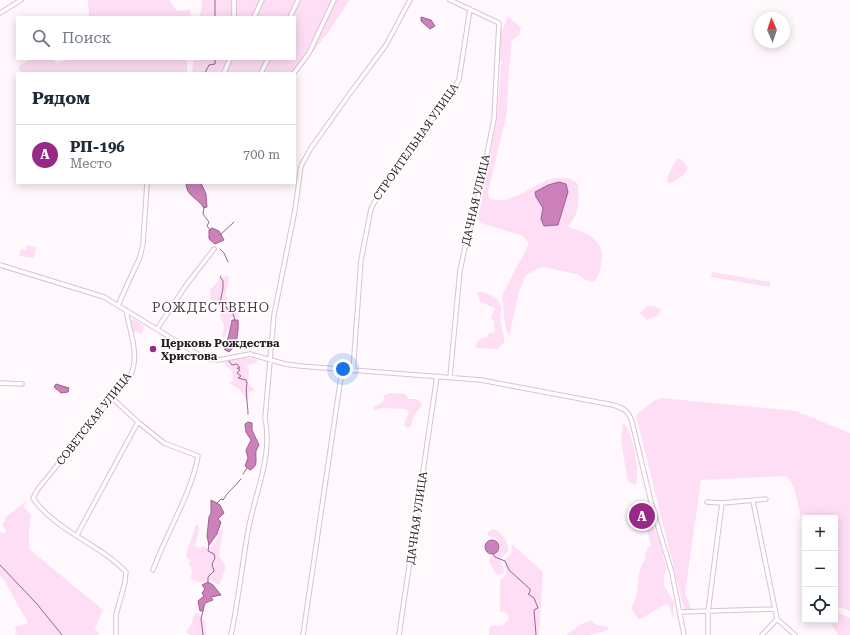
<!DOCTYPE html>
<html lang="ru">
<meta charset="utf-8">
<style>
body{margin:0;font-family:"Roboto Serif",serif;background:#f2f2f3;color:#1f2937}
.controls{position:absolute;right:12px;bottom:12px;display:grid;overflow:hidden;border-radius:0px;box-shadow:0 2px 10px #0003}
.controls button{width:36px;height:36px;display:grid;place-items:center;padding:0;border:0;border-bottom:1px solid #e0e1e3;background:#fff;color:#1f2937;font:20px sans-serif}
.compass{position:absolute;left:754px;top:12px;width:36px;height:36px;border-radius:50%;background:#fff;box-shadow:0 2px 10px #0003;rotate:357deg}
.you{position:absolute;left:343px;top:369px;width:14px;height:14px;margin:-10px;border:3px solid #fff;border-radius:50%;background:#1a73e8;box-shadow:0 0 0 6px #1a73e833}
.badge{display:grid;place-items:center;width:26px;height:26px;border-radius:50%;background:#992987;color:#fff;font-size:13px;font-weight:700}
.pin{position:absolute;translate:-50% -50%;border:2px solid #fff;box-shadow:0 1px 4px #0006}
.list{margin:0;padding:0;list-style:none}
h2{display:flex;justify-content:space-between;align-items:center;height:52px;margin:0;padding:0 16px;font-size:17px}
h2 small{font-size:13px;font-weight:400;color:#747a83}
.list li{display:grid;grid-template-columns:26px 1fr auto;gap:12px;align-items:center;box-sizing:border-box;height:60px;padding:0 16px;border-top:1px solid #e0e1e3}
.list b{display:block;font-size:15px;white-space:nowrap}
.list p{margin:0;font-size:13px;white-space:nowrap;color:#747a83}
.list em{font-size:13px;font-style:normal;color:#747a83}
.icon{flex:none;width:22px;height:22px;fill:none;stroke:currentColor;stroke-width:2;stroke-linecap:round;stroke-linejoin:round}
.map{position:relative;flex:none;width:850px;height:635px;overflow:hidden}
.search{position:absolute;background:#fff;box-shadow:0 2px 10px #0003;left:16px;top:16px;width:280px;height:44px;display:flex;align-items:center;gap:10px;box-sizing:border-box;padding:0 14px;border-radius:0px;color:#747a83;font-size:15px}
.panel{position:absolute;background:#fff;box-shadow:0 2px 10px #0003;left:16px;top:72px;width:280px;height:112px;border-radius:0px}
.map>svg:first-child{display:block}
.green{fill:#fedef5;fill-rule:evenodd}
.water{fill:#cc81bb;stroke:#9a638e}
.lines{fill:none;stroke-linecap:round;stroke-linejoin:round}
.stream{stroke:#9a638e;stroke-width:1}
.minor-casing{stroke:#dbc1d4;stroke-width:5.5}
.minor{stroke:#fff;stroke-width:3.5}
.poi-dot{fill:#992987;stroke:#fff;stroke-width:1.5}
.labels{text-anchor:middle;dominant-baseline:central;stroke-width:3;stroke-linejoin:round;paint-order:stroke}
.street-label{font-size:11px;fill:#261d24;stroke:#fff}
.poi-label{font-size:11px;font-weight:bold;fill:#261d24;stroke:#fff;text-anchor:start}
.quarter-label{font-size:13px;letter-spacing:1px;fill:#4c3747;stroke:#fff}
</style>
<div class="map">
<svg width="850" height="635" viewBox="0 0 850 635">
<rect width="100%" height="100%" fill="#fff9fd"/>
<path class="green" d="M88 0H170L176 10 186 11 190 9 191 17H89Z
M202 0H350L329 31 295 75V73H192L194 59H295V17H200Z
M506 15 521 27 519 35 512 40 509 69 507 112 488 192 489 198C520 211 548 160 578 184 579 203 580 211 568 227 588 232 607 241 601 264 600 272 599 276 594 282L586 280 577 274 542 267 526 275 519 291 509 338 505 325 502 295 529 244 523 236 481 223 478 219 497 119 501 65 503 63 499 60 500 35 507 19ZM568 192 563 205 551 226H544L541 219 543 208Z
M30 59H53L56 63 62 62 67 59H187V73H20L19 66Z
M677 158 682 160 688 168 684 175 669 184 667 182 668 175Z
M26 245 36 247 34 258 19 256 21 249 26 250Z
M712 272 770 282V287L711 277Z
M228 276 229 281 225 295 240 317 230 318V327L224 337H222L224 325 220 317 221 309 211 301 210 290 222 277Z
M477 292H484L497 298 502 308C497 323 505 328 504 342L498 349 477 348 475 345 480 339 487 337 488 334 495 332 494 321 491 318 495 308 480 302Z
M647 306H654L661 309 659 315 647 320 640 313Z
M133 319 144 326 142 334 132 331 130 320Z
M239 358H252L258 360 256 363 247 365 249 371 248 384 254 389V391L248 392 249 399 247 400 239 389 229 383 233 380 232 371 225 365 226 362Z
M391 393 405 394 409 399H416L422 403V406C414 413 414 417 410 427L406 428 404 425 409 412 406 409 382 408 375 410 373 407 383 402 384 395Z
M662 398 796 411 850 433V611L835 606V518H805V535L794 487 787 476 701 480 685 593 692 610 684 609 636 415 655 400Z
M623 423C632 427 642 479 635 485L628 481 627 478 621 440Z
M26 501 24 507 31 515 29 529V549L103 610 95 628 99 635H14L17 634 15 627 28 623 4 580 0 576V532L5 533 6 531 2 525 7 516Z
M649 521 652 523 660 541 666 568 664 575V586L674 602 673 617 669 606 666 604 642 618 638 619 631 608C641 594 635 574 644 561 647 556 643 551 651 545L646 526Z
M196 525H198L199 531 195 546 200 548 205 546 208 549C216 546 216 537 220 530H223L219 556C230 568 223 571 220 584H216L211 580 202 582 194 581 191 578 192 571 188 562 191 560 187 558 186 554Z
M493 529C503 532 507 541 509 551 496 560 503 561 504 573L499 575 496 574 489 562 490 557 501 549 498 540 488 536V532Z
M512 544 543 572 539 635H489V629L491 626H502L509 619 507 613 500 611V580C511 574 504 569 504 560L511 554Z
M835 611 850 618V635H838L829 620H835Z
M196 613 200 614 202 619 205 620 206 635H190L186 632 192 623 193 616Z
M591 620 597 625 608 627V630L590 635H566L580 625Z"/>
<path class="water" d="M421 17 431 20 435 26 430 29 421 21Z
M559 182 566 184 568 192 558 225 544 226 541 219 543 208 536 197 535 192 548 185Z
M186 183H201L206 194 207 207 204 208C198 198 186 196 186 183Z
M212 228 219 231 224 240 215 244 209 239V230Z
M232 320H238C239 329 237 336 236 345L229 352 224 349C227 345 231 326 232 320Z
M56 384 69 388 68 392 61 393 54 387Z
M248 422 252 423V430L259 445C258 447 257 449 256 451 255 459 259 466 250 470L245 466 248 458 246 450 251 440 246 432 245 424Z
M211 500 220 505 224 513 218 519 221 522 217 534 209 545 207 536 209 517 211 513Z
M485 547a7 7 0 1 1 14 0a7 7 0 1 1-14 0Z
M208 582 213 585 221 595 211 597 213 600 205 603 203 611H200L198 601 204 596 202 593 205 589 202 585Z"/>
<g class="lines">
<path class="stream" d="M215 0V17
M205 73 209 65 215 64V59
M204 207 203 214 209 222 207 226 210 230
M220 235 234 222
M220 249 224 253 228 262
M221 276 220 277 223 281V288L220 303 222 306H226L227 309 232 311 235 320
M229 361 232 365 237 364 240 368H237L240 370 237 373 241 376 238 378 246 380 247 383C245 391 248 405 248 414
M243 474 247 468
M216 504 221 499 223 500C228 491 235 487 241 479
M493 554 495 557 505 561 509 570 530 589V592L528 594 534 598 538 608 534 610 536 635
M0 565 37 604 62 635
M208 583V577L214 571 212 564 215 558 214 554 208 551 209 544
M203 611 201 619 203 635"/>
<g class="minor-casing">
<path id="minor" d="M450 0 499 23 494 119 475 213 468 234 460 270 450 377
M0 13 21 0
M234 17V0
M254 17 262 0
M290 17 298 0
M224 73 230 59
M261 73 268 59
M294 73 309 53 334 0
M0 265 104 297 204 358 219 360 250 354 285 364 300 366 481 380 613 405C623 408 629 411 632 422L653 510 672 573 684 635
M118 305 140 257 143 244 147 183
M157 329 187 284 214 249
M353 371 361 260 371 209 374 203 459 80 470 9
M0 383 22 384
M112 398 138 422 164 443 198 456C192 492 166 534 153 570
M753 501 777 619 795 635
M707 502 722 503 766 499
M77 535 138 422
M680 612 774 609
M116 635V615L125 582 126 572C100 544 54 530 33 498L38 489 131 374C140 354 129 330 126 310
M231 635C239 599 242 562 249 526 256 491 273 454 265 418L274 315 295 210 301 166 311 148 348 96 386 45 410 0
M303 635 342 370
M399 635 437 376
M708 635V612L722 503
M762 635 777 619"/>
</g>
<use href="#minor" class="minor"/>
</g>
<circle class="poi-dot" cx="153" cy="349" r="4"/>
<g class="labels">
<g class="street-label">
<text transform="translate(416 142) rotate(-55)">СТРОИТЕЛЬНАЯ УЛИЦА</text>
<text transform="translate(476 200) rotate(-77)">ДАЧНАЯ УЛИЦА</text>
<text transform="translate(94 419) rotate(-52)">СОВЕТСКАЯ УЛИЦА</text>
<text transform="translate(417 518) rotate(-82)">ДАЧНАЯ УЛИЦА</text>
</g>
<g class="poi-label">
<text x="161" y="343">Церковь Рождества<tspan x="161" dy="13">Христова</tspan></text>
</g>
<g class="quarter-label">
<text x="211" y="307">РОЖДЕСТВЕНО</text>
</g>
</g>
</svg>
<div class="controls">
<button>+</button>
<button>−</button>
<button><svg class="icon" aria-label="locate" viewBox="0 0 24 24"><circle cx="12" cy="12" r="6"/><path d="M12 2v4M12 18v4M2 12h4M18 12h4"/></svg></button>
</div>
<svg class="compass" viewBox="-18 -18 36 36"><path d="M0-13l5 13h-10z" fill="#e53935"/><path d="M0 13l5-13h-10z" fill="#747a83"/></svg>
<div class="you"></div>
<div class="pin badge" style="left:642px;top:516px">A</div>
<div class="search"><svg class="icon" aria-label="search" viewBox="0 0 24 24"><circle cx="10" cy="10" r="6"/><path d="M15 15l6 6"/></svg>Поиск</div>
<section class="panel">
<h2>Рядом<small></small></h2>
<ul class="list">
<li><span class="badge">A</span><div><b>РП-196</b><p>Место</p></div><em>700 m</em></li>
</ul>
</section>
</div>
